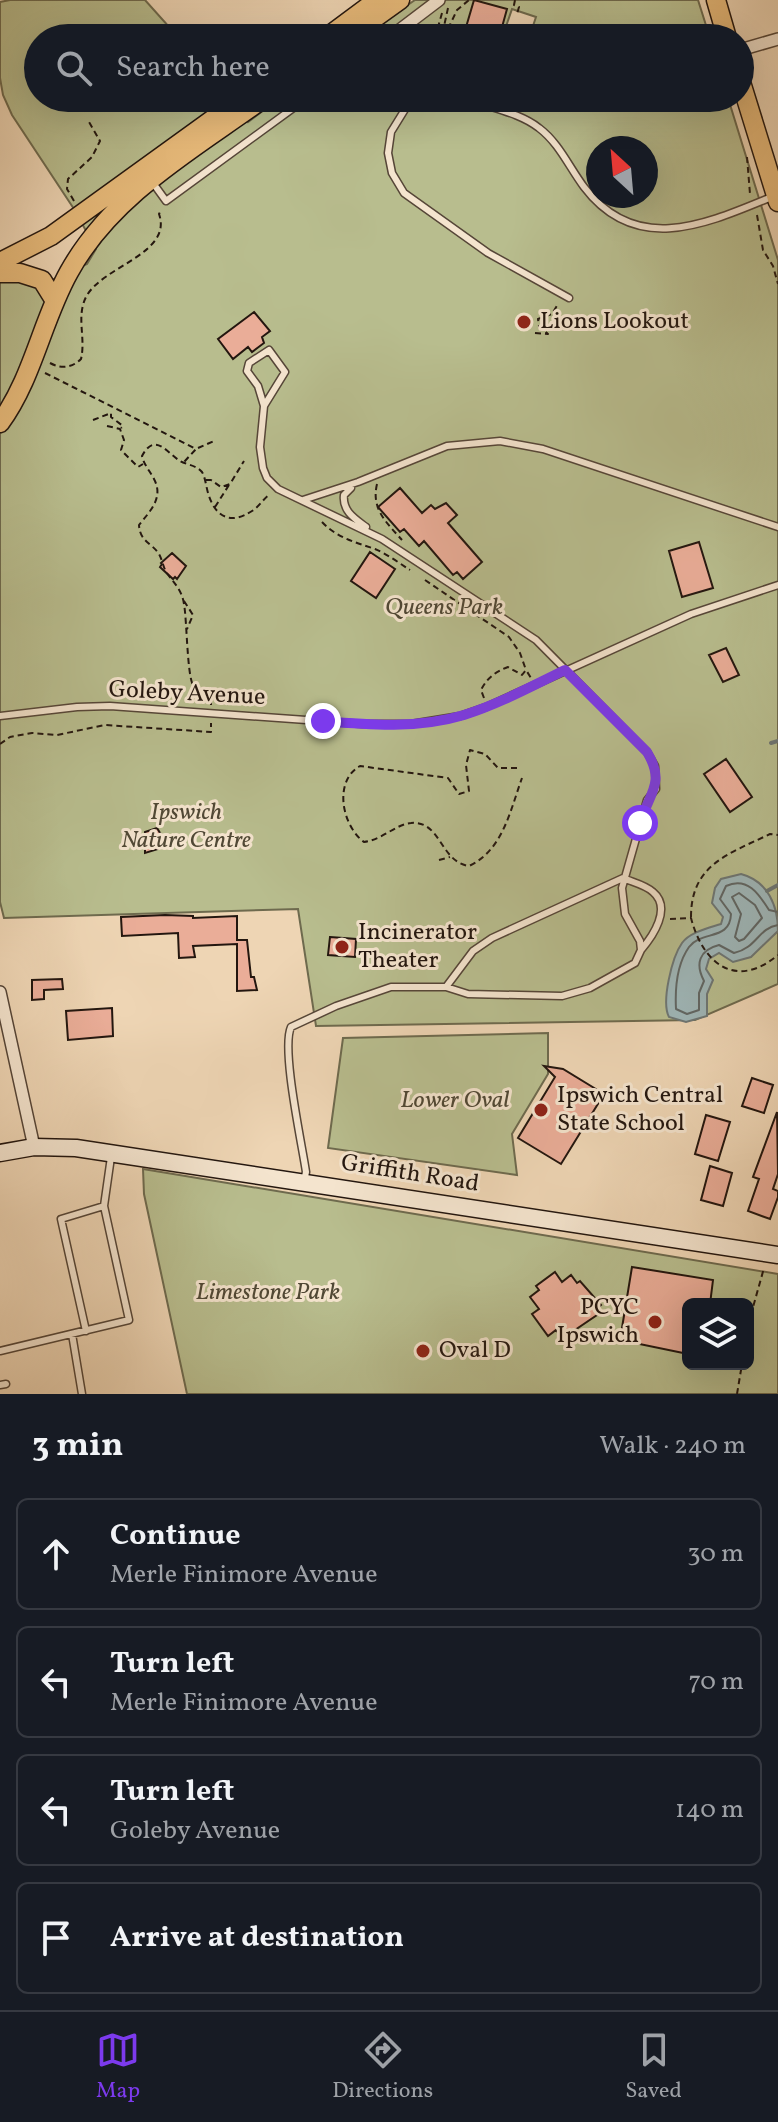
<!DOCTYPE html>
<meta charset="utf-8">
<style>
body{margin:0;font-family:Vollkorn,serif;background:#242831;color:#f1f3f6}
.controls{position:absolute;right:24px;bottom:24px;display:grid;overflow:hidden;border-radius:12px;box-shadow:0 8px 32px #0002}
.controls button{width:72px;height:72px;display:grid;place-items:center;padding:0;border:0;border-bottom:2px solid #363941;background:#171b24;color:#f1f3f6;font:40px sans-serif}
.compass{position:absolute;left:586px;top:136px;width:72px;height:72px;border-radius:50%;background:#171b24;box-shadow:0 8px 32px #0002;rotate:334deg}
.stop{position:absolute;width:24px;height:24px;margin:-18px;border:6px solid #7c3aed;border-radius:50%;background:#fff}
.stop.end{background:#7c3aed;border-color:#fff;box-shadow:0 2px 8px #0008}
.list{margin:0;padding:0;list-style:none}
h2{display:flex;justify-content:space-between;align-items:center;height:104px;margin:0;padding:0 32px;font-size:34px}
h2 small{font-size:26px;font-weight:400;color:#9ea1a6}
.list li{display:grid;grid-template-columns:52px 1fr auto;gap:24px;align-items:center;box-sizing:border-box;height:112px;margin:0 16px 16px;padding:0 16px;border:2px solid #363941;border-radius:12px}
.list b{display:block;font-size:30px;white-space:nowrap}
.list p{margin:0;font-size:26px;white-space:nowrap;color:#9ea1a6}
.list em{font-size:26px;font-style:normal;color:#9ea1a6}
.icon{flex:none;width:44px;height:44px;fill:none;stroke:currentColor;stroke-width:2;stroke-linecap:round;stroke-linejoin:round}
.map{position:relative;flex:none;width:778px;height:1394px;overflow:hidden}
.search{position:absolute;background:#171b24;box-shadow:0 8px 32px #0002;left:24px;right:24px;top:24px;height:88px;display:flex;align-items:center;gap:20px;box-sizing:border-box;padding:0 28px;border-radius:44px;color:#9ea1a6;font-size:30px}
.sheet{height:616px;background:#171b24}
nav{display:flex;justify-content:space-around;align-items:center;box-sizing:border-box;height:112px;border-top:2px solid #363941;background:#171b24;font-size:22px;color:#9ea1a6}
nav a{display:grid;justify-items:center;gap:4px}
nav .on{color:#7c3aed}
.map>svg:first-child{display:block}
.green{fill:#b8bd8e;stroke:#6e6a4e;stroke-width:2;fill-rule:evenodd}
.water{fill:#9eb6b8;stroke:#6d7674;stroke-width:2}
.lines{fill:none;stroke-linecap:round;stroke-linejoin:round}
.shore{stroke:#606664;stroke-width:2}
.stream{stroke:#6d7674;stroke-width:4}
.building{fill:#eaad98;stroke:#23160f;stroke-width:2}
.lane-casing{stroke:#564638;stroke-width:9}
.street-casing{stroke:#564638;stroke-width:14}
.secondary-casing{stroke:#23160f;stroke-width:19}
.primary-casing{stroke:#23160f;stroke-width:21}
.path{stroke:#23160f;stroke-width:2;stroke-dasharray:6 4;stroke-linecap:butt}
.lane{stroke:#f4e4ce;stroke-width:6}
.street{stroke:#f4e4ce;stroke-width:11}
.secondary{stroke:#f4e4ce;stroke-width:16}
.primary{stroke:#e7ba7a;stroke-width:18}
.route{stroke:#7c3aed;stroke-width:10}
.poi-dot{fill:#8f2418;stroke:#f4e4ce;stroke-width:3}
.labels{text-anchor:middle;dominant-baseline:central;stroke-width:6;stroke-linejoin:round;paint-order:stroke}
.poi-label{font-size:24px;fill:#23160f;stroke:#f4e4ce;text-anchor:start}
.park-label{font-size:24px;font-style:italic;fill:#504835;stroke:#f4e4ce}
.street-label{font-size:24px;fill:#23160f;stroke:#f4e4ce}
</style>
<div class="map">
<svg width="778" height="1394" viewBox="0 0 778 1394">
<rect width="100%" height="100%" fill="#eed5b4"/>
<filter id="stains"><feTurbulence type="fractalNoise" baseFrequency=".0025" numOctaves="4"/><feColorMatrix values="0 0 0 0 .2 0 0 0 0 .09 0 0 0 0 .02 0 0 0 .5 -.17"/></filter>
<radialGradient id="worn" r=".72"><stop offset=".6" stop-color="#630" stop-opacity="0"/><stop offset="1" stop-color="#630" stop-opacity=".3"/></radialGradient>
<path class="green" d="M10 0H145L179 38H38V98H231L248 122 280 98H728L778 260V984L695 1020 316 1026 298 909 4 918 0 902V280L31 283 37 287 87 264 96 249 74 209 12 115 3 95 0 78V2ZM598 148H646V196H598Z
M415 0H698L710 38H529L536 17 512 9 502 38H360Z
M548 1033V1074L512 1134 517 1175 328 1148 343 1038Z
M143 1169 778 1274V1394H187L144 1194ZM688 1304H748V1364H688Z"/>
<path class="water" d="M741 874C768 881 778 906 778 931L751 957 733 962 719 953 709 959 706 969 713 980 707 994V1016L686 1022 669 1017C661 1002 672 957 682 943 690 932 709 928 721 924L723 917 712 903 715 888 721 879Z"/>
<g class="lines">
<path class="shore" d="M739 893 755 905 762 918 744 939 739 941 735 937 741 914 732 897Z
M778 912 769 910C759 894 747 876 726 886L720 899 731 914C730 941 702 930 689 947 677 964 675 990 676 1009L687 1014 699 1010V993L704 981C695 964 699 950 719 945L734 953C757 948 758 928 778 925"/>
<path class="stream" d="M771 743 778 741
M767 891 778 885"/>
</g>
<path class="building" d="M474 0 507 9 499 38H479L464 34Z
M254 312 270 331 262 337 264 343 252 352 248 347 233 359 218 339Z
M400 488 422 513 431 505 435 509 446 503 457 515 448 523 482 562 463 579 457 572 453 575 424 541 419 546 404 529 400 532 378 507Z
M699 542 713 588 682 597 669 551Z
M370 552 395 569 376 598 351 581Z
M172 553 186 566 177 579 175 577 173 579 160 567 162 564 161 563Z
M726 648 739 675 723 682 709 655Z
M726 759 752 797 730 812 704 774Z
M157 828 168 846 145 853V832Z
M165 915 193 916V918L237 916V940H247L251 977H254L257 990 237 991V944L193 946 195 957 179 958 178 933 122 936 121 917Z
M330 937 356 939 355 957 328 955Z
M62 979 63 989 44 990V999L32 1000V980Z
M112 1008 113 1036 68 1040 66 1011Z
M544 1066 563 1069 604 1094 561 1164 518 1138 555 1077Z
M752 1078 773 1085 764 1113 742 1106Z
M777 1112 778 1174 773 1189 778 1191V1197L770 1219 748 1211 759 1179 753 1177Z
M706 1115 730 1122 718 1161 695 1154Z
M710 1166 732 1173 723 1206 701 1200Z
M632 1267 713 1280 710 1304H688V1354L620 1340Z
M555 1272 562 1282 571 1275 577 1283 580 1281 601 1305 597 1309 600 1313 575 1330 578 1334 566 1343 556 1330 548 1336 532 1314 539 1309 530 1297 539 1290 536 1286Z"/>
<g class="lines">
<g class="lane-casing">
<path id="lane" d="M412 98 391 132 388 153 392 173 404 193 488 253 569 298
M465 98C489 108 519 112 539 128 559 143 569 167 584 187 637 257 708 223 774 196
M153 183 166 201 307 98
M264 406 285 372 269 350 249 363 247 371 258 386 264 406 260 447 263 468 267 478 278 489 382 539 536 640 647 752 655 766 656 789 647 800 622 888 625 914 640 941 641 950 635 963 590 988 562 996 468 994 446 987
M351 488 344 495C342 511 355 519 366 527
M303 500 358 482 447 446 500 441 543 449 778 527
M0 716 77 707 110 706 362 724H411L460 716 486 707 691 614 778 585
M623 878C632 882 646 885 653 892 672 908 653 936 641 950
M304 1181 306 1172C302 1144 281 1049 291 1027L336 1006 391 987H446L473 951 492 938 623 878
M86 1331 61 1219 104 1206
M72 1334 82 1394
M0 1351 129 1320 104 1206 111 1157
M0 1385 6 1384"/>
</g>
<g class="street-casing">
<path id="street" d="M389 38 439 0
M740 50 778 39
M0 992 34 1147"/>
</g>
<g class="secondary-casing">
<path id="secondary" d="M0 1153 34 1147 76 1148 778 1255"/>
</g>
<g class="primary-casing">
<path id="primary" d="M716 0 727 38
M326 38 377 0
M347 38 400 0
M740 79 778 202
M0 262 51 236 242 98
M0 273H20L42 280 55 301
M0 423C33 378 42 320 69 272 112 194 194 149 264 98"/>
</g>
<path class="path" d="M515 0 514 5 519 7 517 14
M448 8 443 31H447L457 10 469 0
M435 38 442 13
M747 157 750 194
M74 201 67 189 68 179 92 157 100 141 89 122
M757 215 763 250 773 266 778 284
M535 333 548 334 539 326 538 319 552 314 558 304
M50 363C61 369 72 368 81 359 86 338 76 317 86 297 102 266 173 254 159 214L161 210
M45 373 196 449 184 462
M93 420 111 413V417L123 426 121 428
M107 426 120 429 124 440 121 450 138 467 143 464
M198 448 214 441
M206 480H211L221 487 230 484 244 461
M377 484C371 509 386 522 402 540
M215 507 229 485
M322 522C337 538 355 542 375 549 387 554 399 563 410 570
M425 580 509 637 520 653 526 670
M184 601 193 615 187 629
M484 698 481 690C487 678 495 672 508 667L522 675 526 670 531 678
M211 705V701C206 698 196 691 193 685 187 674 187 621 184 604 182 590 174 583 166 572 163 566 162 559 159 554 151 542 140 542 139 525 150 511 164 498 154 479 150 471 144 465 142 456 155 432 166 452 180 461 187 465 196 465 202 472 206 479 206 488 209 496 216 517 231 525 252 511 259 507 263 499 270 494
M0 744 10 737 32 733 57 735 105 725 211 732V723
M517 768H498L485 754 470 750 466 765 469 791 459 794 448 778 360 766C333 781 342 826 364 842 382 840 396 824 411 823 441 820 440 862 469 866 503 850 510 811 522 778
M439 860 450 857
M691 917C691 864 729 854 770 834L778 835
M670 919 691 918C703 964 736 990 778 955
M748 1325 764 1268
M737 1394 742 1364"/>
<use href="#lane" class="lane"/>
<use href="#street" class="street"/>
<use href="#secondary" class="secondary"/>
<use href="#primary" class="primary"/>
</g>
<g class="lines">
<path class="route" d="M323 721C370 725 418 729 464 715 499 704 532 686 565 670L647 752C666 783 649 793 640 823"/>
</g>
<g class="poi-dot">
<circle cx="524" cy="322" r="8"/>
<circle cx="342" cy="947" r="8"/>
<circle cx="541" cy="1110" r="8"/>
<circle cx="655" cy="1322" r="8"/>
<circle cx="423" cy="1351" r="8"/>
</g>
<g class="labels">
<g class="poi-label">
<text x="540" y="322">Lions Lookout</text>
<text x="358" y="933">Incinerator<tspan x="358" dy="28">Theater</tspan></text>
<text x="557" y="1096">Ipswich Central<tspan x="557" dy="28">State School</tspan></text>
<text x="639" y="1308" text-anchor="end">PCYC<tspan x="639" dy="28">Ipswich</tspan></text>
<text x="439" y="1351">Oval D</text>
</g>
<g class="park-label">
<text x="444" y="608">Queens Park</text>
<text x="186" y="813">Ipswich<tspan x="186" dy="28">Nature Centre</tspan></text>
<text x="455" y="1101">Lower Oval</text>
<text x="268" y="1293">Limestone Park</text>
</g>
<g class="street-label">
<text transform="translate(187 694) rotate(3)">Goleby Avenue</text>
<text transform="translate(410 1174) rotate(9)">Griffith Road</text>
</g>
</g>
<rect width="100%" height="100%" filter="url(#stains)"/>
<rect width="100%" height="100%" fill="url(#worn)"/>
</svg>
<div class="controls">
<button><svg class="icon" aria-label="layers" viewBox="0 0 24 24"><path d="M12 4l9 5-9 5-9-5zM3 14l9 5 9-5"/></svg></button>
</div>
<svg class="compass" viewBox="-18 -18 36 36"><path d="M0-13l5 13h-10z" fill="#e53935"/><path d="M0 13l5-13h-10z" fill="#9ea1a6"/></svg>
<div class="stop" style="left:640px;top:823px"></div>
<div class="stop end" style="left:323px;top:721px"></div>
<div class="search"><svg class="icon" aria-label="search" viewBox="0 0 24 24"><circle cx="10" cy="10" r="6"/><path d="M15 15l6 6"/></svg>Search here</div>
</div>
<section class="sheet">
<h2>3 min<small>Walk · 240 m</small></h2>
<ul class="list">
<li><svg class="icon" aria-label="ahead" viewBox="0 0 24 24"><path d="M12 20V5M6 11l6-6 6 6"/></svg><div><b>Continue</b><p>Merle Finimore Avenue</p></div><em>30 m</em></li>
<li><svg class="icon" aria-label="left" viewBox="0 0 24 24"><path d="M17 20v-9H6M10 6l-5 5 5 5"/></svg><div><b>Turn left</b><p>Merle Finimore Avenue</p></div><em>70 m</em></li>
<li><svg class="icon" aria-label="left" viewBox="0 0 24 24"><path d="M17 20v-9H6M10 6l-5 5 5 5"/></svg><div><b>Turn left</b><p>Goleby Avenue</p></div><em>140 m</em></li>
<li><svg class="icon" aria-label="arrive" viewBox="0 0 24 24"><path d="M6 21V4h12l-3 4 3 4H6"/></svg><div><b>Arrive at destination</b></div></li>
</ul>
</section>
<nav>
<a class="on"><svg class="icon" aria-label="map" viewBox="0 0 24 24"><path d="M3 6l6-2 6 2 6-2v14l-6 2-6-2-6 2zM9 4v14M15 6v14"/></svg>Map</a>
<a><svg class="icon" aria-label="directions" viewBox="0 0 24 24"><path d="M12 3l9 9-9 9-9-9zM9 14v-3h6M13 9l2 2-2 2"/></svg>Directions</a>
<a><svg class="icon" aria-label="saved" viewBox="0 0 24 24"><path d="M7 4h10v16l-5-4-5 4z"/></svg>Saved</a>
</nav>
